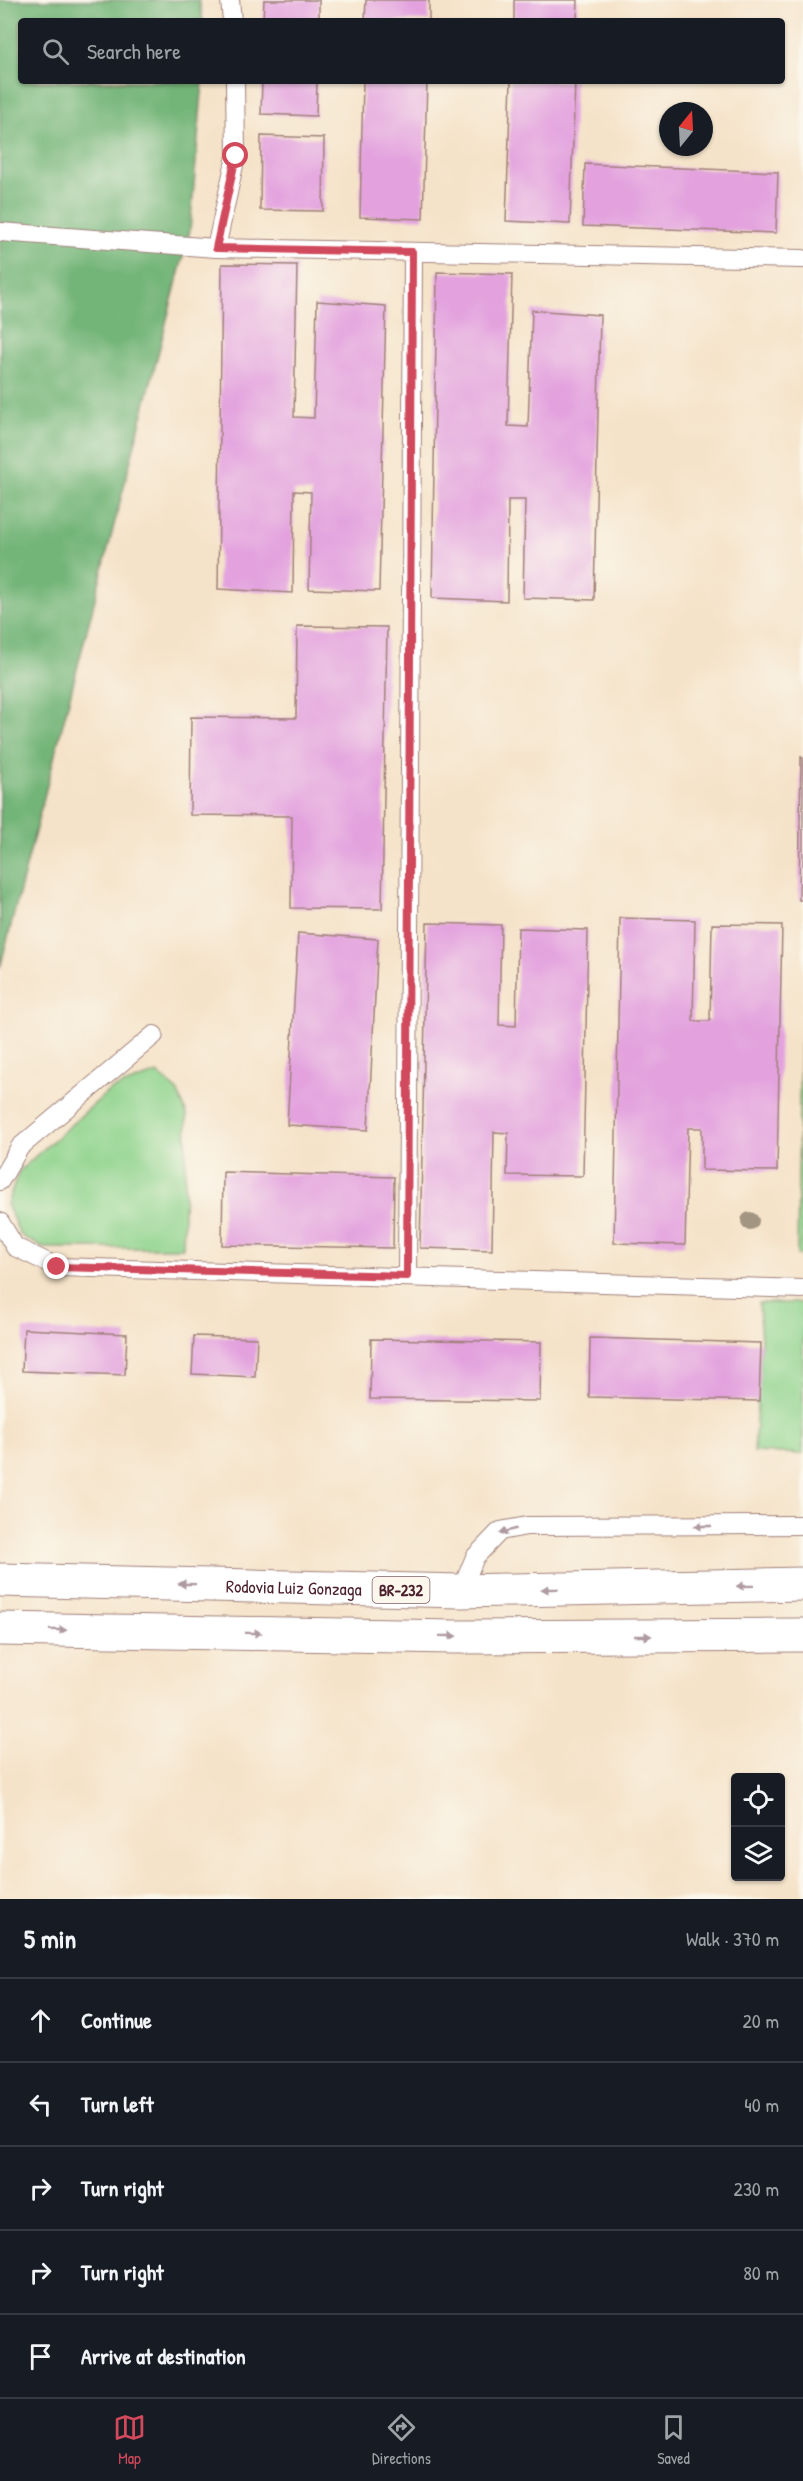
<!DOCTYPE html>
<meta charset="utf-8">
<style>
body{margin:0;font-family:"Patrick Hand",sans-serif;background:#242831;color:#f1f3f6}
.controls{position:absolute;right:18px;bottom:18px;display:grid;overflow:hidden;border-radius:6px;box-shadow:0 2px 4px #0004}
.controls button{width:54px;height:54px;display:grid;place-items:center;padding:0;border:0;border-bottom:2px solid #363941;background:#171b24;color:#f1f3f6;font:30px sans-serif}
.compass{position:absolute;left:659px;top:102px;width:54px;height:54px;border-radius:50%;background:#171b24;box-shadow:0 2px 4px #0004;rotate:18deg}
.stop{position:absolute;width:18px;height:18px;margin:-14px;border:4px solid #d1495b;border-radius:50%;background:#fff}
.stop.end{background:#d1495b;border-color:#fff;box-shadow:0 2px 6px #0008}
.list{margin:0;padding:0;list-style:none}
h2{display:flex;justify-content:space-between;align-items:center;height:78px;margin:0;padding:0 24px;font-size:26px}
h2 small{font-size:20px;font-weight:400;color:#9ea1a6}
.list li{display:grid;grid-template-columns:39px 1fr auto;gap:18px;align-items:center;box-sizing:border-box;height:84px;padding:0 24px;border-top:2px solid #363941}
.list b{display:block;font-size:22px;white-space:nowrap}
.list em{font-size:20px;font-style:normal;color:#9ea1a6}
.icon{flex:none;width:33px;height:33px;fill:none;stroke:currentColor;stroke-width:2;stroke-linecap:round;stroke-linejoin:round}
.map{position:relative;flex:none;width:803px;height:1899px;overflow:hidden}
.search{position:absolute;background:#171b24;box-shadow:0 2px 4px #0004;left:18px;right:18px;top:18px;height:66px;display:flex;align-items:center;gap:15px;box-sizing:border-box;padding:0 21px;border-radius:6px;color:#9ea1a6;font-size:22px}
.sheet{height:498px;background:#171b24}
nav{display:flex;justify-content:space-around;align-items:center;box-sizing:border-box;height:84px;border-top:2px solid #363941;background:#171b24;font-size:16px;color:#9ea1a6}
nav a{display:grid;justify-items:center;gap:3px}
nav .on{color:#d1495b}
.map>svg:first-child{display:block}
.green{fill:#8fd38c;stroke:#6c795c;stroke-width:1.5}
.forest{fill:#73b578;stroke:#5e6a52;stroke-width:1.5}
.building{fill:#e3a2de}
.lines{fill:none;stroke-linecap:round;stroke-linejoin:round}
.service-casing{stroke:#a0817a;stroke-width:20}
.trunk-casing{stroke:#a0817a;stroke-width:35}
.service{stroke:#fff;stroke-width:18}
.trunk{stroke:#fff;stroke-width:33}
.tree{fill:#a29582}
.oneway{fill:#ae9aa0}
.route{stroke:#d1495b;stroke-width:8}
.labels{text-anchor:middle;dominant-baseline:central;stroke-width:5;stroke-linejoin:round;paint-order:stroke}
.shield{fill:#fbf7ec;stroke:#7f6065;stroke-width:1.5}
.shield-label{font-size:16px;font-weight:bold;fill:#4a1f2b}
.street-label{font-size:18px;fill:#4a1f2b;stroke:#fbf7ec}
</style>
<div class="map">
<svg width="803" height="1899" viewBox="0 0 803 1899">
<rect width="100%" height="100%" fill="#fbf7ec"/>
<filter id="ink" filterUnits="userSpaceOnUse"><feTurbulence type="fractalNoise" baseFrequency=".0167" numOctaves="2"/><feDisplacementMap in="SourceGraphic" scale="12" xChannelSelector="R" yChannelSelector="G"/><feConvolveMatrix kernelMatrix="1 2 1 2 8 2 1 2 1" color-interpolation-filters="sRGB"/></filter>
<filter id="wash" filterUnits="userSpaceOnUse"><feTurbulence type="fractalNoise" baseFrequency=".008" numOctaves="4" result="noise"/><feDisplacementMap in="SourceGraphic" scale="24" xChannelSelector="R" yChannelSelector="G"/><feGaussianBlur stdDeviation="1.35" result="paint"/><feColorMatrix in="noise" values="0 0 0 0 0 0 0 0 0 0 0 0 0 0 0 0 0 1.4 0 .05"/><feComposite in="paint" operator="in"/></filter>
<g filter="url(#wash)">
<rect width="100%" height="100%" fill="#f5e3c9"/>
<path class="green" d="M800 1044H803V1255H797Z
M157 1073 177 1090 187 1115 183 1248H43L20 1235 7 1204 19 1171 110 1090Z
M759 1303H803V1454L754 1452 761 1343Z"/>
<path class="forest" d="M0 0H199L203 21H21V81H203L190 230 0 968Z"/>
<g id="blocks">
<path class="building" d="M264 0H319V21H263Z
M366 0H429V21H365Z
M514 0H578L577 21H514Z
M262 81H317L316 116 261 114Z
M363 81H427L423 219 360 217Z
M511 81H575L570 224 506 221Z
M261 136 324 138 323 211 260 210Z
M585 164 778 172 776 233 583 226Z
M222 264 297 265 294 417 314 418 317 301 386 306 379 591 309 589 311 492 294 491 293 593 218 589Z
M437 272 512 274 508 426 528 427 532 310 600 315 594 600 523 598 525 500H508L507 601 432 598Z
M297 626 387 627 382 909 291 908 292 816 190 815 191 717 296 718Z
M801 757 803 758V900H799Z
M620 918 695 920 693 1021H710L712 924 782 925 777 1171 702 1170V1128H688L685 1245 614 1243Z
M427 923 501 925 499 1025 516 1026 518 928 588 930 583 1176 507 1175 508 1133 494 1132 492 1250 420 1248Z
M298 933 378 939 368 1130 287 1125Z
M223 1172 394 1177 393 1248 222 1245Z
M24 1329 127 1334 125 1375 22 1371Z
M194 1336 257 1338 255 1377 192 1374Z
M590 1338 761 1343 759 1401 589 1397Z
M371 1339 541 1342 540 1401 370 1399Z"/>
</g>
</g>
<g filter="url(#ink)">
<use href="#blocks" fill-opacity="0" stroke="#a0817a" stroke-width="1.5"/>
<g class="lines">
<g class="service-casing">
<path id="service" d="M230 0 232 21
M0 232 216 248 803 259
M216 248 236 156 235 81
M0 1181 20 1147 154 1035
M0 1222 15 1247 57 1267 803 1289
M407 1277 413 252
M461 1591 475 1557 500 1531 527 1526 803 1525"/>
</g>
<g class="trunk-casing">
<g id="trunk">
<path id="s1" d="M0 1580 461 1591 803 1584"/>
<path d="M0 1629 454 1637 803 1635"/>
</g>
</g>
<use href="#service" class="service"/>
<use href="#trunk" class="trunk"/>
</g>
<circle class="tree" cx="750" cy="1221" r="9"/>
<defs><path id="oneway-solid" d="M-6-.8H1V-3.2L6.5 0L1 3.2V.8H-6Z" transform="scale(1.5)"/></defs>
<g class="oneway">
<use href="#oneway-solid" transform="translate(703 1526) rotate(180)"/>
<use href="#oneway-solid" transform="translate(508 1531) rotate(165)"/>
<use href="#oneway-solid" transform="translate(187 1584) rotate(-179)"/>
<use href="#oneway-solid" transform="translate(745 1586) rotate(179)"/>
<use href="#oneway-solid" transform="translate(550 1589) rotate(179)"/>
<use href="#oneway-solid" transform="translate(58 1630) rotate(1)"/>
<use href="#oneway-solid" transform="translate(253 1633) rotate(1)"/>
<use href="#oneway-solid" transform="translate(448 1636) rotate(1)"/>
<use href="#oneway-solid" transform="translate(643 1636)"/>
</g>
</g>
<g class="lines" filter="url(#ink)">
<path class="route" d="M57 1267 407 1276 412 252 216 248 236 156"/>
</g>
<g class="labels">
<rect class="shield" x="372.5" y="1577" width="57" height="26" rx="4.5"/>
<g class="shield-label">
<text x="401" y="1590">BR-232</text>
</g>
<g class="street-label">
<text stroke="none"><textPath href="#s1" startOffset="294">Rodovia Luiz Gonzaga</textPath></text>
</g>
</g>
</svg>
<div class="controls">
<button><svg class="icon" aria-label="locate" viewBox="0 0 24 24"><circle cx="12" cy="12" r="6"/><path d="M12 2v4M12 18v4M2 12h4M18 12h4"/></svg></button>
<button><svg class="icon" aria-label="layers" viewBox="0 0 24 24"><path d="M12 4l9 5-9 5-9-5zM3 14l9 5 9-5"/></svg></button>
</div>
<svg class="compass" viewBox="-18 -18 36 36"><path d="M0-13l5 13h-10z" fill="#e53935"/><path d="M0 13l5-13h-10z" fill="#9ea1a6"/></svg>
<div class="stop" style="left:236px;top:156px"></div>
<div class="stop end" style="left:57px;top:1267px"></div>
<div class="search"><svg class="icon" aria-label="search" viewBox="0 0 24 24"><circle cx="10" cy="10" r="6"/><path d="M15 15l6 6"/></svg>Search here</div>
</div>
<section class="sheet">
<h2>5 min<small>Walk · 370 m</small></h2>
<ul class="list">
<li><svg class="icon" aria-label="ahead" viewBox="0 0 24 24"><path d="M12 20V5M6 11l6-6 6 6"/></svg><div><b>Continue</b></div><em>20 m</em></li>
<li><svg class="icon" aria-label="left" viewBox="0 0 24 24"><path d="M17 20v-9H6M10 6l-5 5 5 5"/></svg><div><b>Turn left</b></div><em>40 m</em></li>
<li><svg class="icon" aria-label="right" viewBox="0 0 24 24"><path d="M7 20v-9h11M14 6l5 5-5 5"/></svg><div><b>Turn right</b></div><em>230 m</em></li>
<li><svg class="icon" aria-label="right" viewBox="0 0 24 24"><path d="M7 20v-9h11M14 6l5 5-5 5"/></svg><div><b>Turn right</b></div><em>80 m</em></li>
<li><svg class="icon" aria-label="arrive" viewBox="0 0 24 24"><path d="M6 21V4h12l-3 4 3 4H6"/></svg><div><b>Arrive at destination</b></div></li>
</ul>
</section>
<nav>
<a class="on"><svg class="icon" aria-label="map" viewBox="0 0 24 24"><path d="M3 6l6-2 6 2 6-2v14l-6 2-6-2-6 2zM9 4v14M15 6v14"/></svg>Map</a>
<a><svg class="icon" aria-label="directions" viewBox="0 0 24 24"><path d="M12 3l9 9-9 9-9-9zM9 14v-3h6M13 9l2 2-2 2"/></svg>Directions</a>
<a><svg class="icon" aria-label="saved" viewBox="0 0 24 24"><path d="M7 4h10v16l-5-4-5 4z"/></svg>Saved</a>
</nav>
